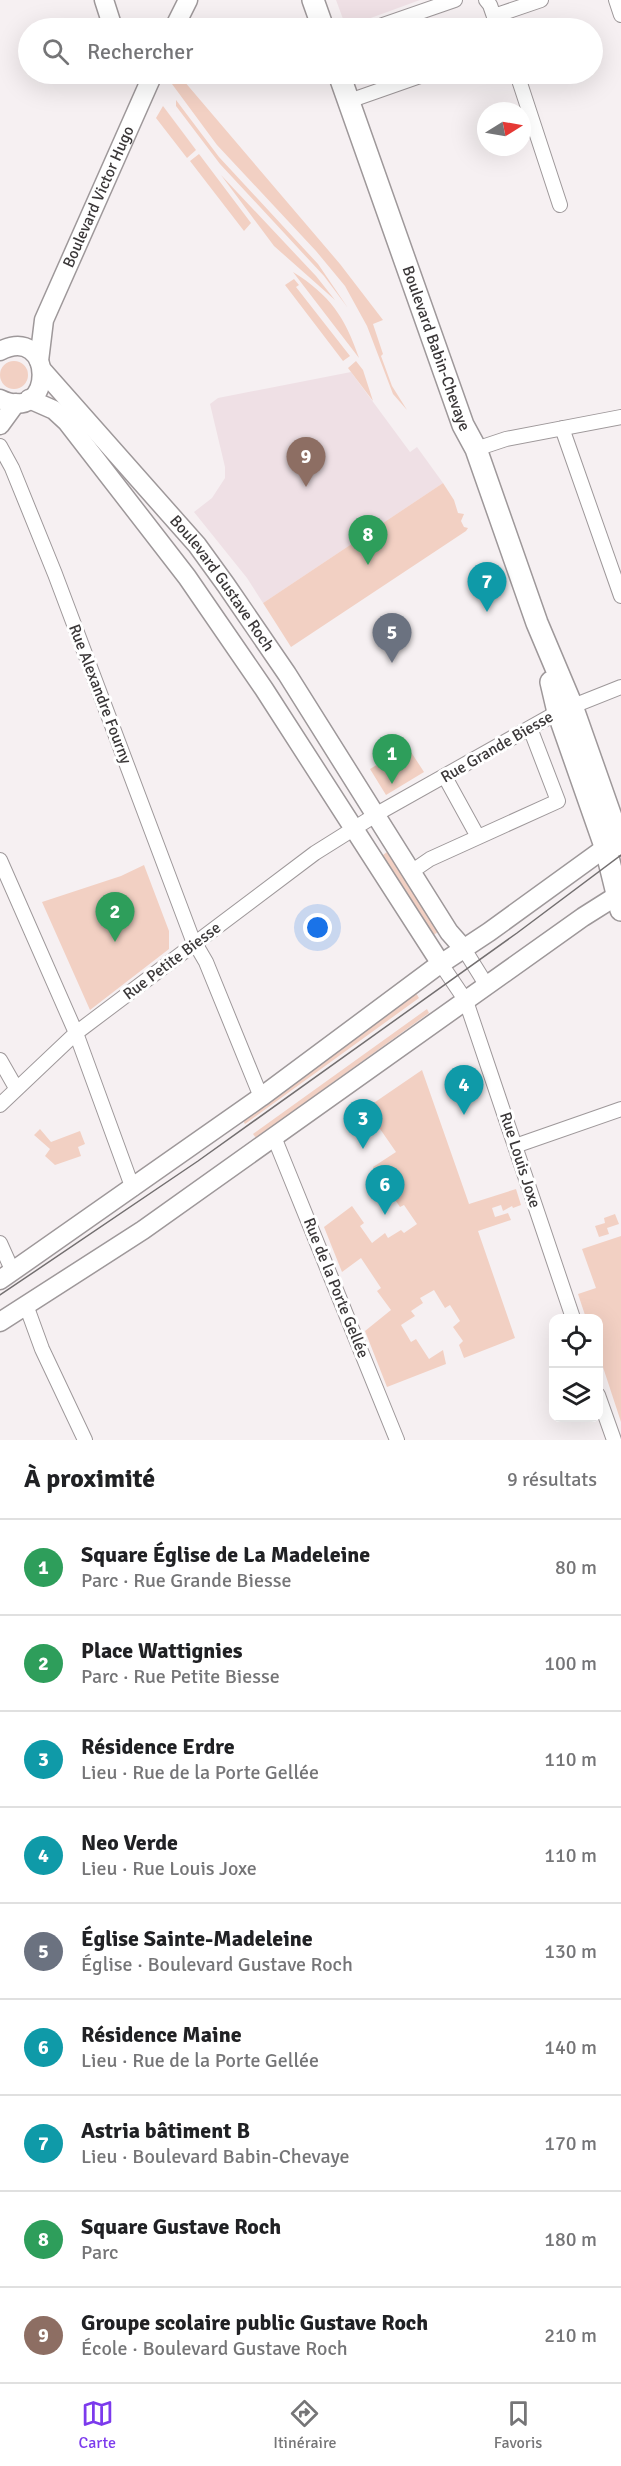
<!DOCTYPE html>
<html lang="fr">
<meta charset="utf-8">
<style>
body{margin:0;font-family:Signika,sans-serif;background:#f6f6f6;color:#202124}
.controls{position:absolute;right:18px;bottom:18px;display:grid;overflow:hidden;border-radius:12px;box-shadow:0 6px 24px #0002}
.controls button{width:54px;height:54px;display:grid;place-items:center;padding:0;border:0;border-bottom:2px solid #e0e0e0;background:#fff;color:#202124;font:30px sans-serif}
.compass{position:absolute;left:477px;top:102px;width:54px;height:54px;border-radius:50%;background:#fff;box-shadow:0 6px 24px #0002;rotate:79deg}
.you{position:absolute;left:318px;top:928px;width:21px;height:21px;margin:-15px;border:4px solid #fff;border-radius:50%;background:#1a73e8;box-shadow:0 0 0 9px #1a73e833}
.badge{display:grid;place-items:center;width:39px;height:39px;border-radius:50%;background:#7c3aed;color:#fff;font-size:20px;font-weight:700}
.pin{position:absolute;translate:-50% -50px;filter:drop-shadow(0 2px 3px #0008)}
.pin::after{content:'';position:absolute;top:32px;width:21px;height:18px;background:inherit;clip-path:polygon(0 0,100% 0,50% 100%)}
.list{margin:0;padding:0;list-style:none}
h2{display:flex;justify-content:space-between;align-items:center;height:78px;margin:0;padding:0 24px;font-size:26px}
h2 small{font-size:20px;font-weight:400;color:#757577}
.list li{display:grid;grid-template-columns:39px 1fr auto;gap:18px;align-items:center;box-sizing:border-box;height:96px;padding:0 24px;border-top:2px solid #e0e0e0}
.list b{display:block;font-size:22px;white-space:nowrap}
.list p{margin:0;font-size:20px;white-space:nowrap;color:#757577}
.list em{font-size:20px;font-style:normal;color:#757577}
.icon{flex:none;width:33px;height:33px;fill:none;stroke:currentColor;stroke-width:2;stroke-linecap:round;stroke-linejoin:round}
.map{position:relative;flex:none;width:621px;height:1440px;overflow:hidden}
.search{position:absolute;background:#fff;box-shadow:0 6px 24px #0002;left:18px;right:18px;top:18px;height:66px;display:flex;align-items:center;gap:15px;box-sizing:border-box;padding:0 21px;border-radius:33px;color:#757577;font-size:22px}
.sheet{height:942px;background:#fff}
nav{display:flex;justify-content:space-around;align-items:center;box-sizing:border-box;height:84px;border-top:2px solid #e0e0e0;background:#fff;font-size:16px;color:#757577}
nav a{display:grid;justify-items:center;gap:3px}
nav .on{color:#7c3aed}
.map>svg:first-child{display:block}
.built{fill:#efe0e5}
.green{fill:#f2d0c3}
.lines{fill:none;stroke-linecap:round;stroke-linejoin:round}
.street-casing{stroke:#9e989a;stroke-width:16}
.secondary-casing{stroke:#9e989a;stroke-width:21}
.primary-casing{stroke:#9e989a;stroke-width:24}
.street{stroke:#fff;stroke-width:14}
.secondary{stroke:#fff;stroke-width:18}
.primary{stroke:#fff;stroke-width:21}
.tram{stroke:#736f70;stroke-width:1.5}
.labels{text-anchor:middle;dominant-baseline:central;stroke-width:6;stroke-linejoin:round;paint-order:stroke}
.street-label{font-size:16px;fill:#3b3839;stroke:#fff}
</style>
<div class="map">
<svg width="621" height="1440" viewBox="0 0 621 1440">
<rect width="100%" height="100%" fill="#f6f0f2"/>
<path class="built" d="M336 0H420L346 27Z
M351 372 410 452 417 447 443 483 263 603 247 578 194 512 212 498 225 478V467L210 404 218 398Z"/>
<path class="green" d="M178 74 340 264 383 320 373 324 383 354 381 356 392 386 407 410 393 394 367 326 345 286 316 251 217 145 172 84Z
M176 100 219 157 318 264 348 308 324 276 220 164 176 106Z
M163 106 196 150 187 158 156 118Z
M199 154 251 223 244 231 190 161Z
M221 175 316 276 335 300 274 246Z
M293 272C330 295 345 317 359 358Z
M294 279 299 285 296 287 350 356 343 361 285 285Z
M0 375a14 14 0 1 1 28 0a14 14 0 1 1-28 0Z
M356 361 363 370 373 401 348 368Z
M443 483 454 500 458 513 464 514 461 521 464 527 468 528 466 531 291 647 263 603Z
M401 750 411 752 424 772 386 795 370 769Z
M391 849 442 929 431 937 379 858Z
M144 865 169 931V949L90 1010 42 902 121 876Z
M416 993 419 998 245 1124 242 1119Z
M427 1009 429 1013 256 1138 253 1134Z
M422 1070 469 1204 516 1189 521 1205 513 1208 512 1206 503 1211 501 1205 492 1208 495 1217 508 1213 511 1220 478 1231 515 1338 464 1358 459 1345 463 1341 453 1327 460 1321 450 1305 445 1308 434 1290 420 1298 423 1303 411 1311 415 1316 401 1325 411 1342 416 1339 429 1359 443 1350 446 1364 387 1387 365 1331 391 1310 377 1291 381 1288 361 1258 342 1272 324 1227 352 1206 364 1223 360 1226 372 1243 385 1233 388 1238 401 1230 404 1233 417 1224 404 1205 400 1207 373 1167 396 1152 378 1126 374 1128 362 1111Z
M40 1129 51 1142 80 1131 85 1144 78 1147 81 1156 55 1165 45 1156 50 1149 34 1135Z
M615 1214 619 1224 607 1228 609 1234 599 1237 595 1226 605 1223 604 1218Z
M621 1236V1422L599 1355 598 1318H586L578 1294 596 1288 582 1249Z"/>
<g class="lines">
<g class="street-casing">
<path id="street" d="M486 0 490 5 498 28
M616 0 621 15
M494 16 541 0
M374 28 455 0
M517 74 560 205
M349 101 426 74
M562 428 621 596
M0 446 12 468 55 574 192 938 206 962 261 1097
M476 449 506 439 621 417
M445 777 478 837
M0 860 76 1033 133 1189
M411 872 430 859 558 801 530 728
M464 949 487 986
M441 964 466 1001 573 1318
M0 1060 16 1088
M0 1105 76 1033 315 853 382 811 558 712 621 687
M274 1137 397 1440
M515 1146 621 1109
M0 1243 13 1272
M26 1305 42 1349 85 1440
M598 1395 614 1440"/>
</g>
<g class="secondary-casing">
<g id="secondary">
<path d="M104 0 113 28"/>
<path d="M174 28 188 0"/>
<path d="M0 351C55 323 56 426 0 399"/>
<path id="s1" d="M39 361 44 320 153 74"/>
<path id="s2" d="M43 371 197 545 226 585 287 674 449 932 464 949"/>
<path d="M29 399 54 410 67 422 187 577 264 689 441 964"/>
<path d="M0 425 16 403"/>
<path d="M0 1280 261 1097 433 969 489 932 616 840"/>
<path d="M0 1322 143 1230 583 917 621 893"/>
</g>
</g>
<g class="primary-casing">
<g id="primary">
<path d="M313 0 323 28"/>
<path id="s3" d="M339 74 463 425 476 449 537 623 572 706 621 845"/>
<path d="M551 682 558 712 606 849 621 910"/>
</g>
</g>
<use href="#street" class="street"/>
<use href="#secondary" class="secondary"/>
<use href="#primary" class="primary"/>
<path class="tram" d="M0 1295 198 1161 517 933 621 855"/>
</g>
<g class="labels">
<g class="street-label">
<text stroke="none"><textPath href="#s1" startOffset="176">Boulevard Victor Hugo</textPath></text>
<text stroke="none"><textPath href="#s3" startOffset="291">Boulevard Babin-Chevaye</textPath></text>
<text stroke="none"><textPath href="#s2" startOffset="278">Boulevard Gustave Roch</textPath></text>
<text transform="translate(100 694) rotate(69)">Rue Alexandre Fourny</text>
<text transform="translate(497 747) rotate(-30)">Rue Grande Biesse</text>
<text transform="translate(172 961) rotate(-37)">Rue Petite Biesse</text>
<text transform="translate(520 1160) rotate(72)">Rue Louis Joxe</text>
<text transform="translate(336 1288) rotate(68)">Rue de la Porte Gellée</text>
</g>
</g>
</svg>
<div class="controls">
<button><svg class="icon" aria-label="locate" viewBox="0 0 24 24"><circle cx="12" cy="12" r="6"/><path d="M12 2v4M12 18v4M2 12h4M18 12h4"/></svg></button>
<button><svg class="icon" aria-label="layers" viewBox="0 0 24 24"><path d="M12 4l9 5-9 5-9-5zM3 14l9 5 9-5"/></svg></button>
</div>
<svg class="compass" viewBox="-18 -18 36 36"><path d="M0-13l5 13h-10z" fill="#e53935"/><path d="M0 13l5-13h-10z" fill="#757577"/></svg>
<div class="you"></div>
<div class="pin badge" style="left:392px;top:784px;background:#2e9e5b">1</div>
<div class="pin badge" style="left:115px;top:942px;background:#2e9e5b">2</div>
<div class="pin badge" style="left:363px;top:1149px;background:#0f9aa8">3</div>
<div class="pin badge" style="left:464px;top:1115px;background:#0f9aa8">4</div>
<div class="pin badge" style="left:392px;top:663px;background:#6b7280">5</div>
<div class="pin badge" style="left:385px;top:1215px;background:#0f9aa8">6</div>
<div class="pin badge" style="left:487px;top:612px;background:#0f9aa8">7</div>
<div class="pin badge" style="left:368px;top:565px;background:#2e9e5b">8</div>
<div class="pin badge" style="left:306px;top:487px;background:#8d6e63">9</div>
<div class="search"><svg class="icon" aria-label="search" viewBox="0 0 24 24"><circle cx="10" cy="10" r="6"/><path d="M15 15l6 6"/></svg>Rechercher</div>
</div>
<section class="sheet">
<h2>À proximité<small>9 résultats</small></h2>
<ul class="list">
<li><span class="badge" style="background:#2e9e5b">1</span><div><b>Square Église de La Madeleine</b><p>Parc · Rue Grande Biesse</p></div><em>80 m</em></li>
<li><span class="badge" style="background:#2e9e5b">2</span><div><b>Place Wattignies</b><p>Parc · Rue Petite Biesse</p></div><em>100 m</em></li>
<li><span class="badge" style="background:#0f9aa8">3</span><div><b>Résidence Erdre</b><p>Lieu · Rue de la Porte Gellée</p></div><em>110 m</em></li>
<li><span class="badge" style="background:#0f9aa8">4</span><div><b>Neo Verde</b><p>Lieu · Rue Louis Joxe</p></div><em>110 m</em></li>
<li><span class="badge" style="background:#6b7280">5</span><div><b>Église Sainte-Madeleine</b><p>Église · Boulevard Gustave Roch</p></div><em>130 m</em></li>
<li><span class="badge" style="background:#0f9aa8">6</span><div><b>Résidence Maine</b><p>Lieu · Rue de la Porte Gellée</p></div><em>140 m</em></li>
<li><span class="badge" style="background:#0f9aa8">7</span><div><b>Astria bâtiment B</b><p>Lieu · Boulevard Babin-Chevaye</p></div><em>170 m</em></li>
<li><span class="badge" style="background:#2e9e5b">8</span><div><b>Square Gustave Roch</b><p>Parc</p></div><em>180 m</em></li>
<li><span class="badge" style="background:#8d6e63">9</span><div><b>Groupe scolaire public Gustave Roch</b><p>École · Boulevard Gustave Roch</p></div><em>210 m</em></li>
</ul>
</section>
<nav>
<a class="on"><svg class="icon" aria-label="map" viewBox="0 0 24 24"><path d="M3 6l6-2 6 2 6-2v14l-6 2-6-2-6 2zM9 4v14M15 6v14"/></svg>Carte</a>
<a><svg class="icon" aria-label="directions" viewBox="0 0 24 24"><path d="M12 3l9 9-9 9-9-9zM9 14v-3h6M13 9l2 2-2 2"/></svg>Itinéraire</a>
<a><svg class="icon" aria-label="saved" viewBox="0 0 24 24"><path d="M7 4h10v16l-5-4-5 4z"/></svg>Favoris</a>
</nav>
